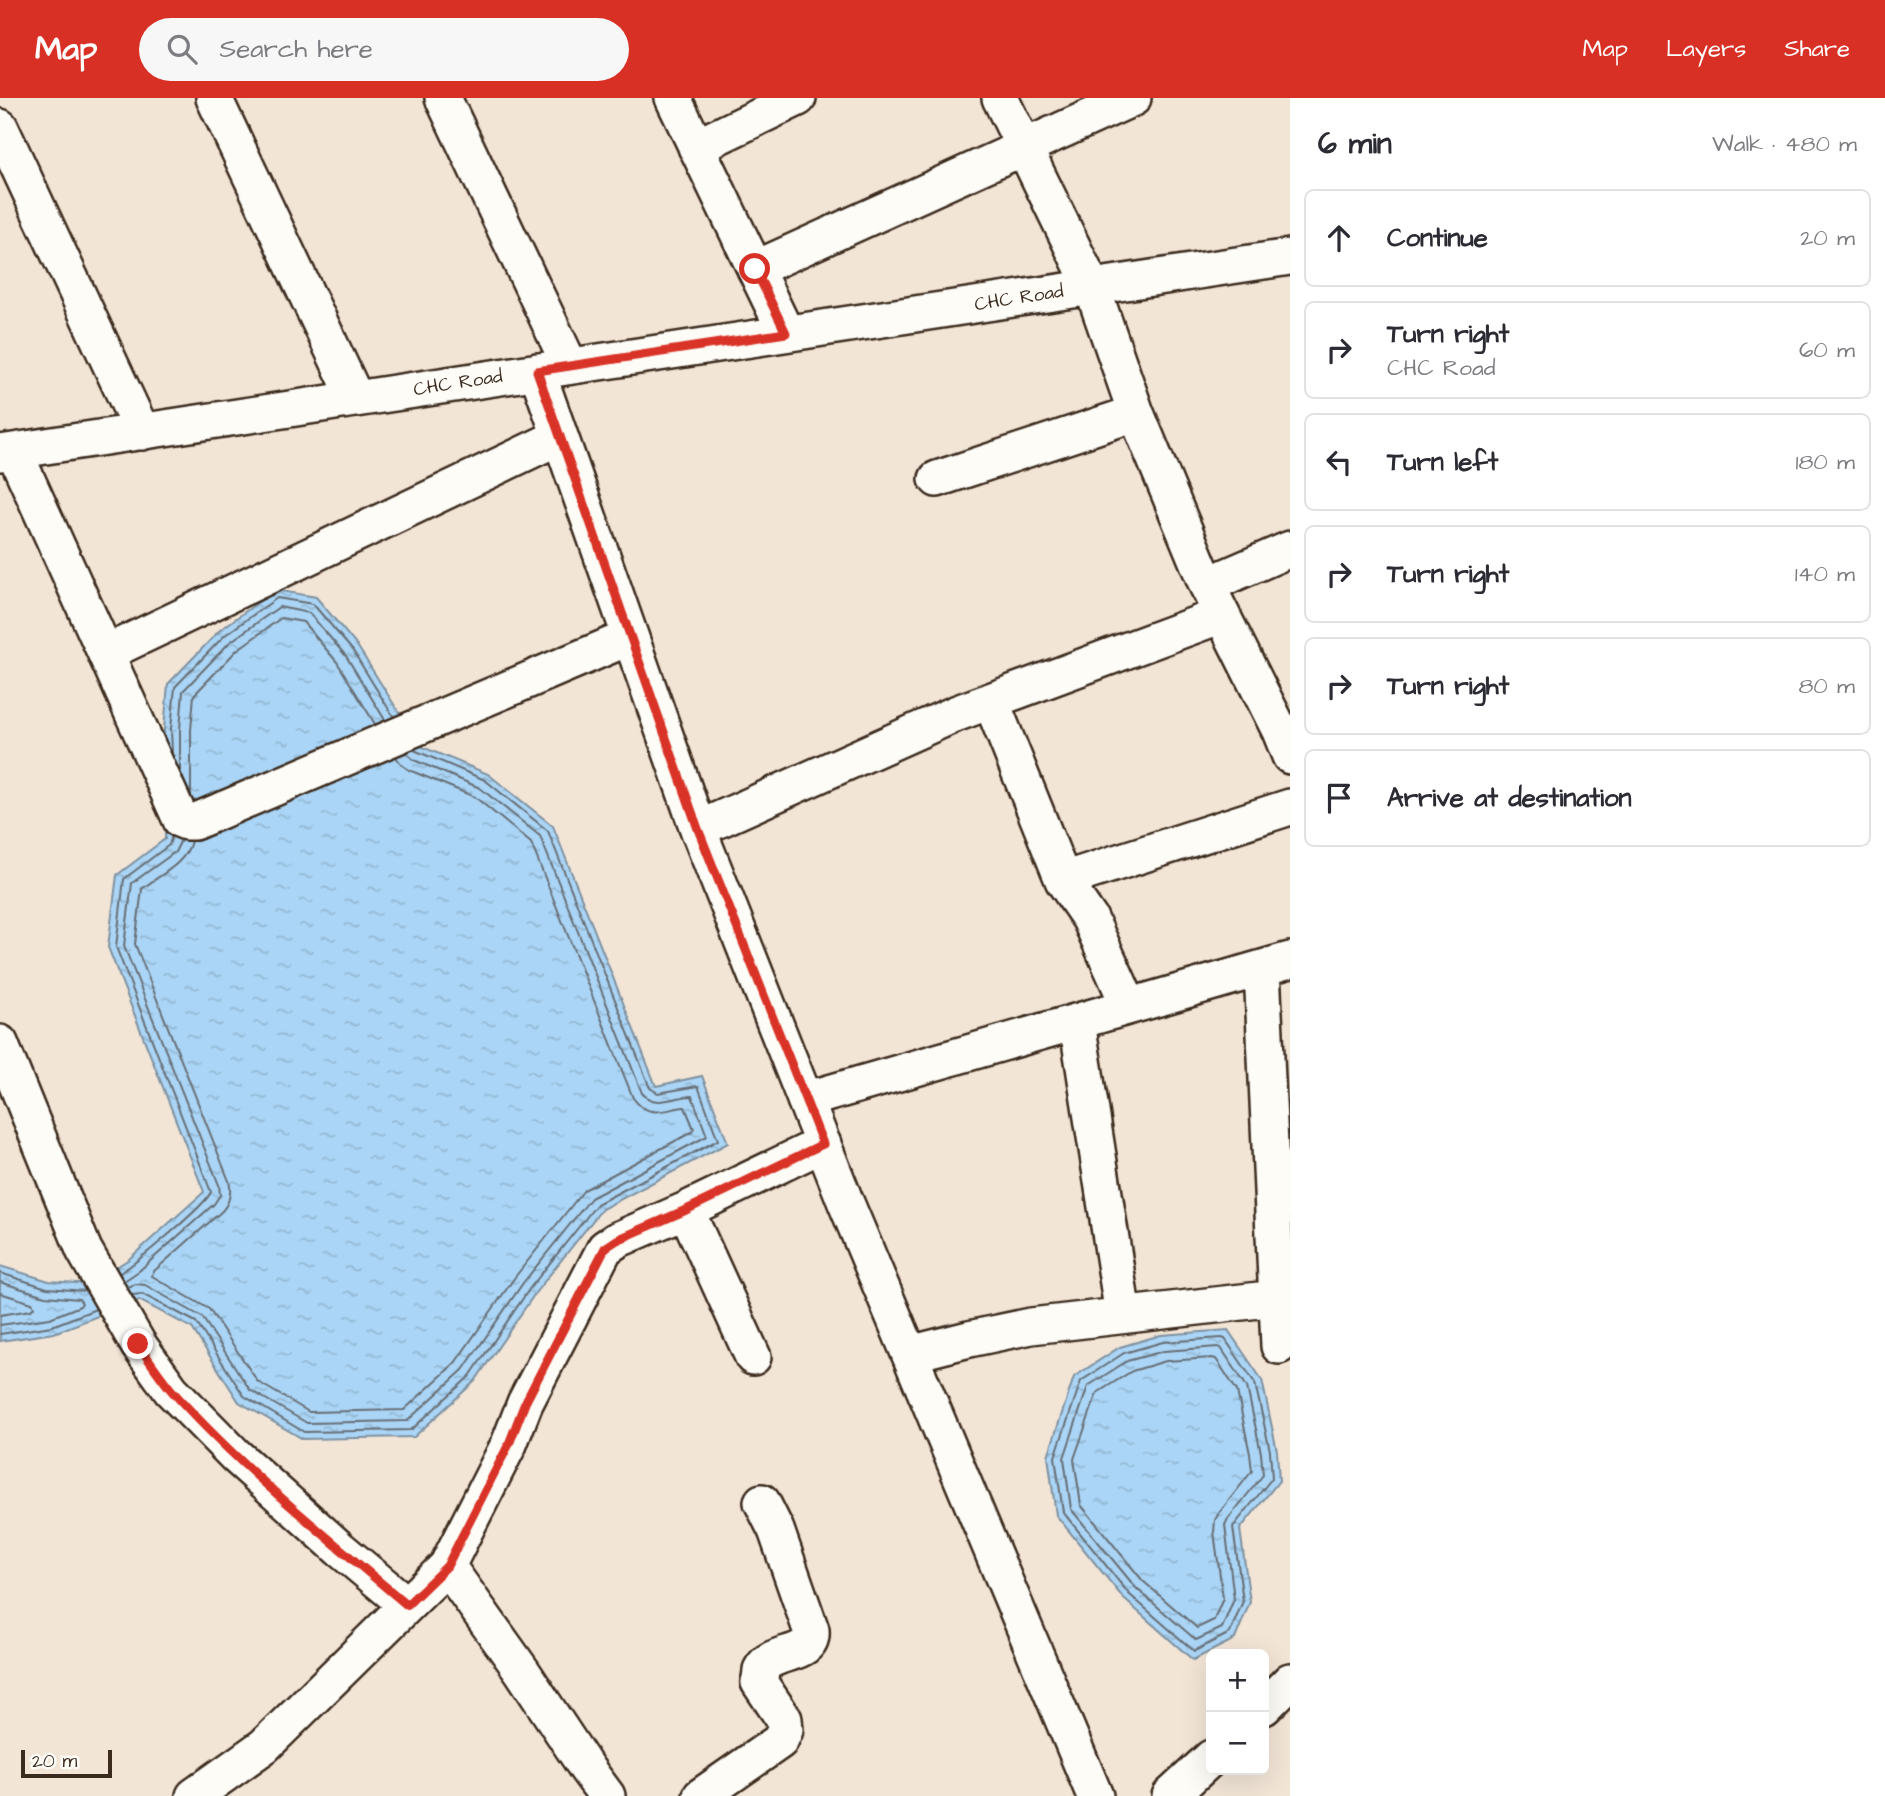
<!DOCTYPE html>
<meta charset="utf-8">
<style>
body{margin:0;font-family:"Architects Daughter",sans-serif;background:#f7f7f7;color:#2b2b33}
.controls{position:absolute;right:21px;bottom:21px;display:grid;overflow:hidden;border-radius:10px;box-shadow:0 7px 28px #0002}
.controls button{width:63px;height:63px;display:grid;place-items:center;padding:0;border:0;border-bottom:2px solid #e1e1e2;background:#fff;color:#2b2b33;font:35px sans-serif}
.scale{position:absolute;left:21px;bottom:18px;width:91px;box-sizing:border-box;padding-left:7px;border:4px solid #3b2a1e;border-top:0;font-size:19px;line-height:24px;white-space:nowrap;color:#3b2a1e;-webkit-text-stroke:5px #fdfcf7;paint-order:stroke}
.stop{position:absolute;width:21px;height:21px;margin:-16px;border:5px solid #d93025;border-radius:50%;background:#fff}
.stop.end{background:#d93025;border-color:#fff;box-shadow:0 2px 7px #0008}
.list{margin:0;padding:0;list-style:none}
h2{display:flex;justify-content:space-between;align-items:center;height:91px;margin:0;padding:0 28px;font-size:30px}
h2 small{font-size:23px;font-weight:400;color:#7c7c81}
.list li{display:grid;grid-template-columns:46px 1fr auto;gap:21px;align-items:center;box-sizing:border-box;height:98px;margin:0 14px 14px;padding:0 14px;border:2px solid #e1e1e2;border-radius:10px}
.list b{display:block;font-size:26px;white-space:nowrap}
.list p{margin:0;font-size:23px;white-space:nowrap;color:#7c7c81}
.list em{font-size:23px;font-style:normal;color:#7c7c81}
.icon{flex:none;width:38px;height:38px;fill:none;stroke:currentColor;stroke-width:2;stroke-linecap:round;stroke-linejoin:round}
.map{position:relative;flex:none;width:1290px;height:1698px;overflow:hidden}
header{display:flex;align-items:center;gap:42px;box-sizing:border-box;height:98px;padding:0 35px;background:#d93025;color:#fff}
header strong{font-size:33px}
nav{display:flex;gap:38px;margin-inline-start:auto;font-size:24px}
.search{width:490px;height:63px;background:#f7f7f7;display:flex;align-items:center;gap:18px;box-sizing:border-box;padding:0 24px;border-radius:38px;color:#7c7c81;font-size:26px}
main{display:flex}
aside{flex:1;background:#fff}
.map>svg:first-child{display:block}
.water{fill:url(#water-ripples);stroke:#7e91a0;stroke-width:2}
.lines{fill:none;stroke-linecap:round;stroke-linejoin:round}
.shore{stroke:#676e74;stroke-width:2}
.minor-casing{stroke:#3b2a1e;stroke-width:40}
.minor{stroke:#fdfcf7;stroke-width:35}
.route{stroke:#d93025;stroke-width:9}
.labels{text-anchor:middle;dominant-baseline:central;stroke-width:6;stroke-linejoin:round;paint-order:stroke}
.street-label{font-size:19px;fill:#3b2a1e;stroke:#fdfcf7}
</style>
<header>
<strong>Map</strong>
<div class="search"><svg class="icon" aria-label="search" viewBox="0 0 24 24"><circle cx="10" cy="10" r="6"/><path d="M15 15l6 6"/></svg>Search here</div>
<nav><a>Map</a><a>Layers</a><a>Share</a></nav>
</header>
<main>
<div class="map">
<svg width="1290" height="1698" viewBox="0 0 1290 1698">
<defs>
<pattern id="water-ripples" width="26" height="14" patternUnits="userSpaceOnUse" patternTransform="scale(1.75)"><rect width="26" height="14" fill="#aad5f6"/><path d="M2 4q2-2 4 0t4 0M15 11q2-2 4 0t4 0" fill="none" stroke="#93b7d2"/></pattern>
</defs>
<rect width="100%" height="100%" fill="#f2e5d6"/>
<filter id="ink" filterUnits="userSpaceOnUse"><feTurbulence type="fractalNoise" baseFrequency=".0143" numOctaves="2"/><feDisplacementMap in="SourceGraphic" scale="14" xChannelSelector="R" yChannelSelector="G"/><feConvolveMatrix kernelMatrix="1 2 1 2 8 2 1 2 1" color-interpolation-filters="sRGB"/></filter>
<g filter="url(#ink)">
<path class="water" d="M275 492 316 499 358 549 420 648 488 676 553 728 656 988 702 978 728 1045 602 1111 536 1194 475 1283 414 1339 303 1341 239 1304 192 1230 139 1202 54 1235 0 1243V1168L49 1183 90 1186 129 1161 204 1094 108 849 117 777 165 741 164 631 168 586 220 532Z
M1228 1232 1262 1282 1277 1353 1279 1383 1240 1431 1250 1504 1235 1541 1193 1562 1124 1501 1056 1417 1048 1358 1074 1279 1120 1249 1161 1237Z"/>
<g class="lines">
<path class="shore" d="M172 654 171 631 175 589 225 537 277 500 313 506 353 553 393 618
M180 674V631L183 593 230 544 279 509 309 515 346 558 385 622
M191 698V632L194 597 237 552 281 520 303 524 337 564 375 626
M191 743C186 766 159 777 142 791L135 846 229 1083C232 1095 230 1104 222 1113L153 1174 152 1178 209 1211 258 1284 309 1314 404 1312 455 1265 515 1179 584 1092 692 1034 694 1031 685 1009C664 1011 649 1022 633 1000L531 745 475 699 409 672 402 667 396 659
M0 1175 47 1190 85 1193
M120 1175C136 1165 205 1108 211 1094L116 849 124 781 169 747 172 738
M124 1183 139 1173 214 1106 220 1097 219 1087 124 848 132 785 175 754 181 742
M0 1184 45 1198 79 1201 82 1205 80 1208 50 1220 0 1227
M128 1189 136 1186 145 1187 202 1219 250 1292 307 1325 407 1323 463 1272 523 1185 591 1100 707 1038 692 998C675 998 655 1011 642 995L540 738 480 690 414 662 406 655
M0 1195 32 1205 34 1209 31 1212 0 1217
M132 1197 142 1196 196 1224 244 1298 304 1334 411 1332 470 1278 530 1190 597 1106 718 1042 698 988 658 995 650 990 548 733 485 682 414 652
M0 1236 52 1228 96 1211
M1222 1240 1225 1241 1255 1285 1270 1353 1272 1380 1233 1429 1243 1503 1230 1535 1194 1553 1129 1496 1063 1414 1055 1359 1081 1283 1124 1255 1163 1244Z
M1218 1249 1221 1250 1247 1289 1261 1355 1263 1377 1228 1421 1225 1427 1234 1501 1222 1530 1196 1542 1136 1490 1071 1411 1064 1360 1088 1288 1127 1263 1164 1253Z
M1212 1260 1216 1261 1237 1293 1250 1356 1252 1373 1219 1415 1215 1422 1214 1434 1223 1500 1214 1522 1197 1530 1143 1483 1081 1407 1074 1361 1097 1295 1132 1273 1166 1263Z"/>
<g class="minor-casing">
<path id="minor" d="M214 0 356 301
M443 0 570 268
M673 0 786 235
M1000 0 1092 189 1136 315 1207 487 1280 633 1290 658
M0 29 142 334
M696 49 798 0
M755 171 1133 0
M537 273 698 731 846 1105 1095 1698
M14 353 181 722 186 724H194L630 539
M0 355 1290 159
M937 381 1136 315
M1207 487 1290 451
M106 555 559 339
M991 603 1063 782 1090 821 1129 908
M698 731 955 616 1222 517
M1063 782 1290 709
M1262 870 1279 1248
M1077 924 1123 1217
M0 945 84 1152 138 1246 171 1292 236 1358 340 1451 407 1507
M805 1002 1290 862
M686 1112 753 1259
M910 1256 969 1241 1031 1228 1277 1200
M447 1468 522 1573 587 1671 607 1698
M1264 1609 1290 1583
M194 1698 264 1648 447 1468 509 1346 525 1305 605 1150 617 1142 686 1112 823 1046
M701 1698 780 1643 785 1632 784 1621 759 1584C760 1582 761 1574 761 1572 771 1550 814 1561 811 1532L776 1432 762 1404
M1170 1698 1211 1660"/>
</g>
<use href="#minor" class="minor"/>
</g>
</g>
<g class="lines" filter="url(#ink)">
<path class="route" d="M138 1246C149 1262 160 1279 173 1294 243 1372 327 1439 407 1507L447 1468 509 1346 525 1305 605 1150 617 1142 686 1112 823 1046 698 731 537 273 786 235 755 171"/>
</g>
<g class="labels">
<g class="street-label">
<text transform="translate(1019 200) rotate(-9)">CHC Road</text>
<text transform="translate(458 285) rotate(-9)">CHC Road</text>
</g>
</g>
</svg>
<div class="controls">
<button>+</button>
<button>−</button>
</div>
<div class="scale">20 m</div>
<div class="stop" style="left:755px;top:171px"></div>
<div class="stop end" style="left:138px;top:1246px"></div>
</div>
<aside>
<h2>6 min<small>Walk · 480 m</small></h2>
<ul class="list">
<li><svg class="icon" aria-label="ahead" viewBox="0 0 24 24"><path d="M12 20V5M6 11l6-6 6 6"/></svg><div><b>Continue</b></div><em>20 m</em></li>
<li><svg class="icon" aria-label="right" viewBox="0 0 24 24"><path d="M7 20v-9h11M14 6l5 5-5 5"/></svg><div><b>Turn right</b><p>CHC Road</p></div><em>60 m</em></li>
<li><svg class="icon" aria-label="left" viewBox="0 0 24 24"><path d="M17 20v-9H6M10 6l-5 5 5 5"/></svg><div><b>Turn left</b></div><em>180 m</em></li>
<li><svg class="icon" aria-label="right" viewBox="0 0 24 24"><path d="M7 20v-9h11M14 6l5 5-5 5"/></svg><div><b>Turn right</b></div><em>140 m</em></li>
<li><svg class="icon" aria-label="right" viewBox="0 0 24 24"><path d="M7 20v-9h11M14 6l5 5-5 5"/></svg><div><b>Turn right</b></div><em>80 m</em></li>
<li><svg class="icon" aria-label="arrive" viewBox="0 0 24 24"><path d="M6 21V4h12l-3 4 3 4H6"/></svg><div><b>Arrive at destination</b></div></li>
</ul>
</aside>
</main>
